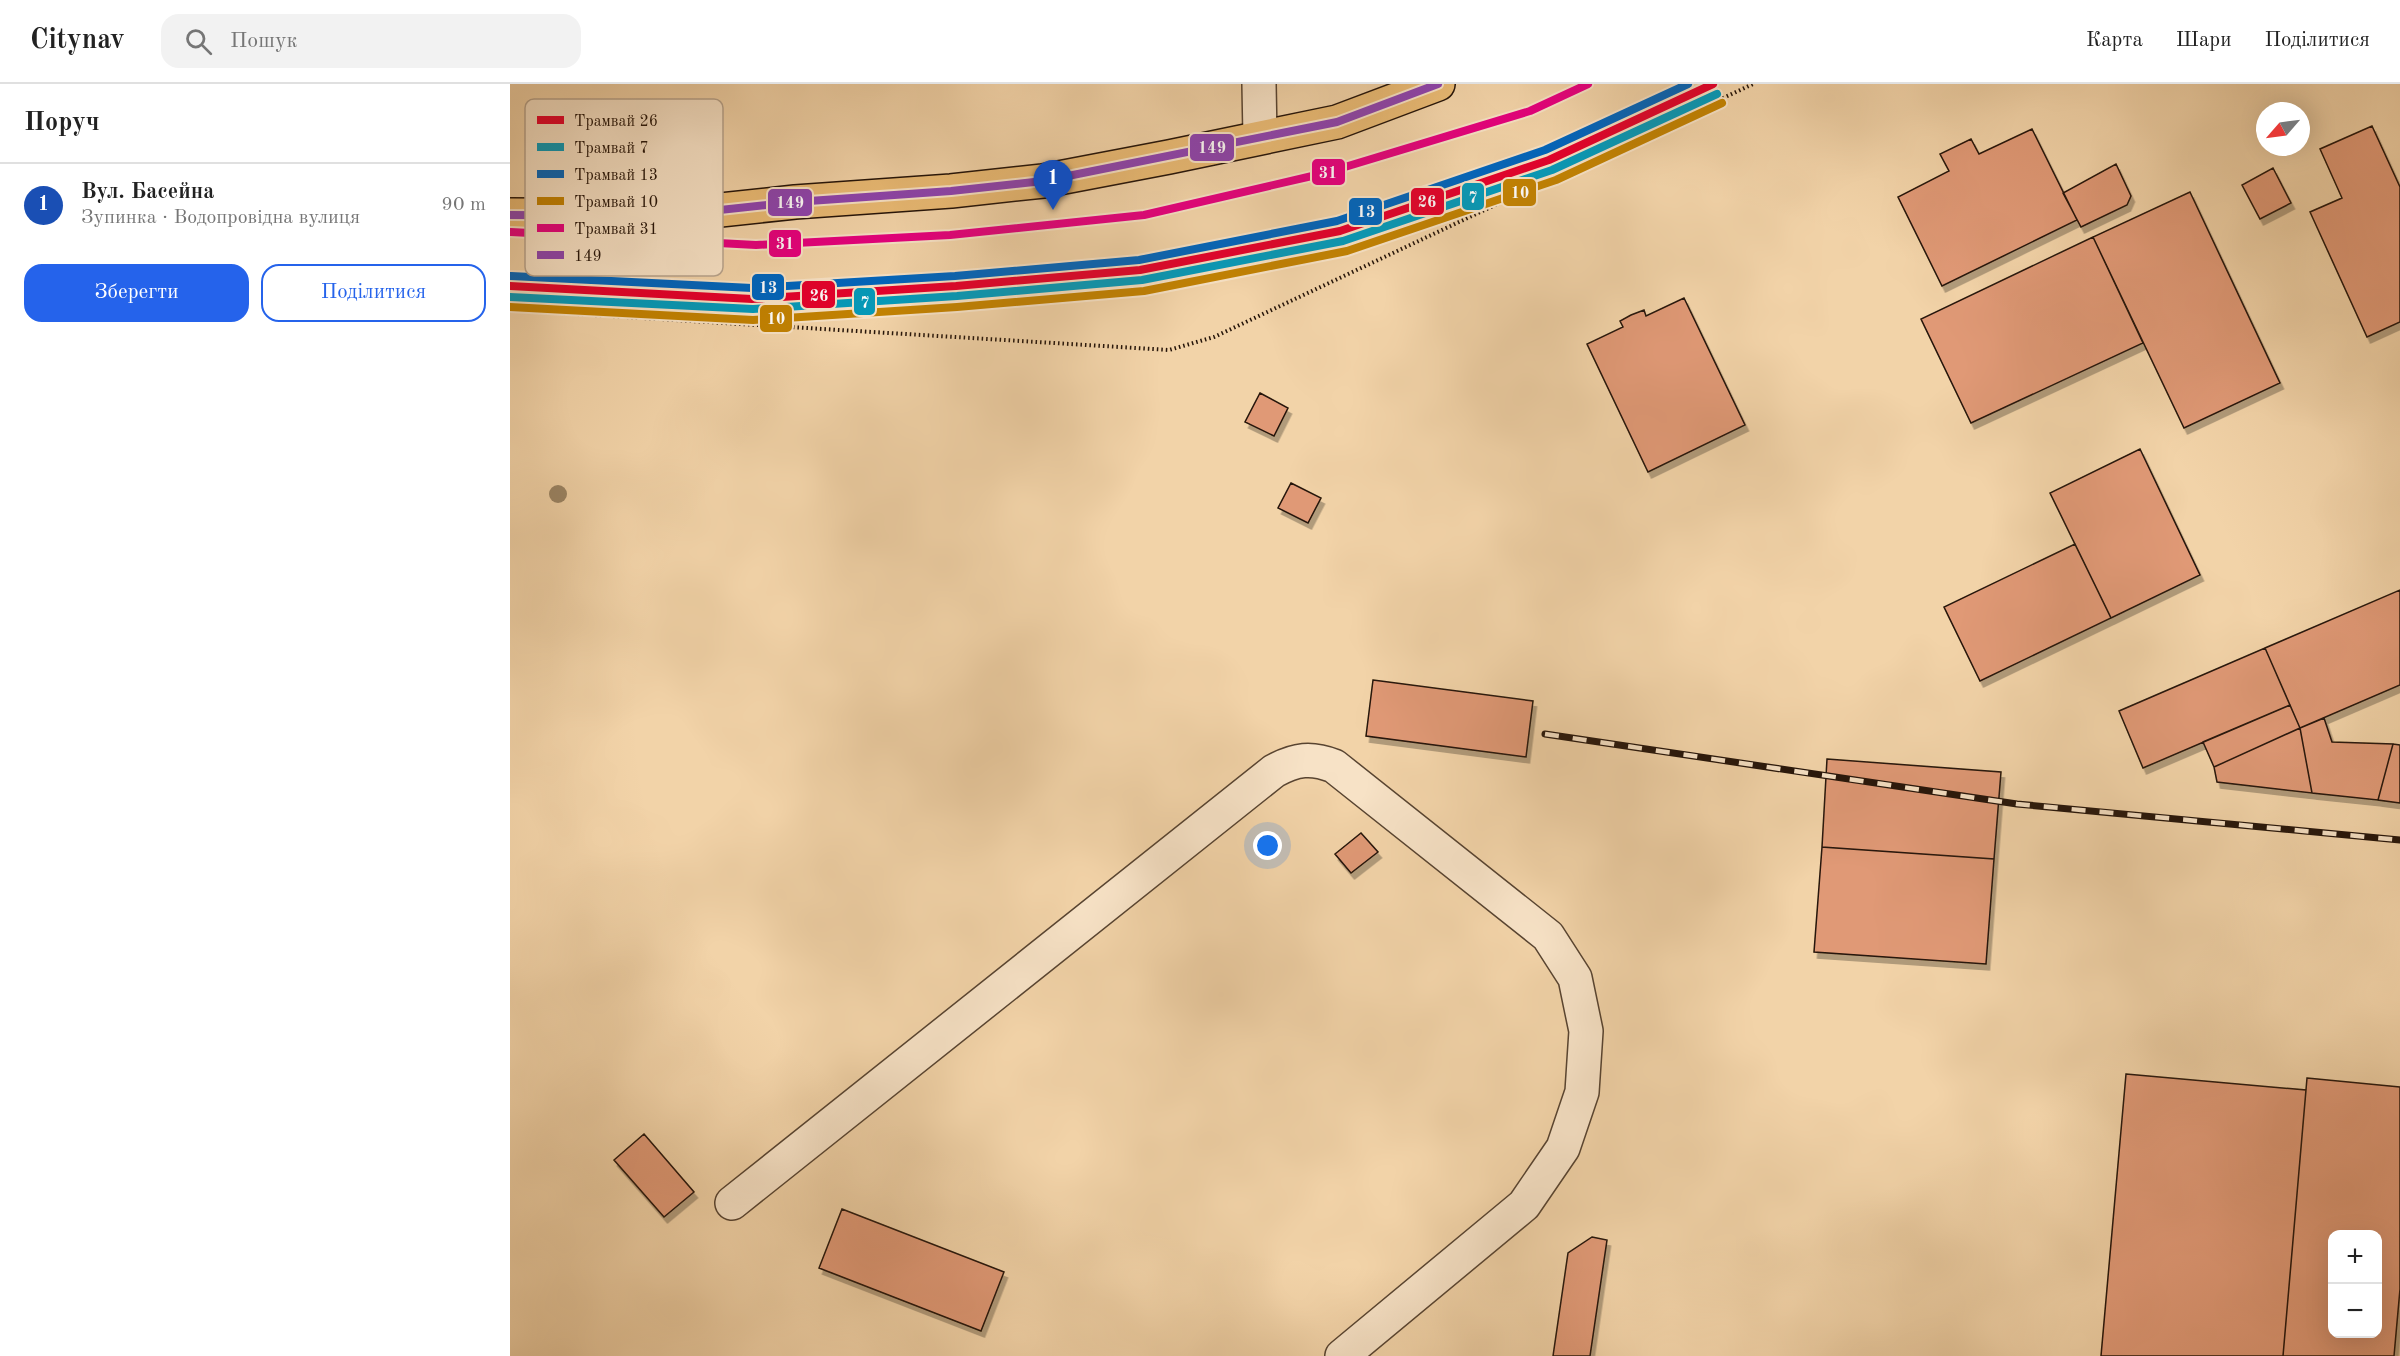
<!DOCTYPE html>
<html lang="uk">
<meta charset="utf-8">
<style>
body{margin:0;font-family:"Old Standard TT",serif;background:#f2f2f2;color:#222}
.controls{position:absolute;right:18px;bottom:18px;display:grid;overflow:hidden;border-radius:12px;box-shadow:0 6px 24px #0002}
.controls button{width:54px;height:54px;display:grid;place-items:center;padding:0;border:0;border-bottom:2px solid #e0e0e0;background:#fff;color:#222;font:30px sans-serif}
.compass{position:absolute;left:1746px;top:18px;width:54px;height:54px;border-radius:50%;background:#fff;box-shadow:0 6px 24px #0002;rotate:242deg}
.you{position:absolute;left:758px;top:762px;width:21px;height:21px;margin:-15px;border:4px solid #fff;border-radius:50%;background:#1a73e8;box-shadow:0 0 0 9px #1a73e833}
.badge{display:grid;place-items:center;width:39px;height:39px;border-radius:50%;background:#2563eb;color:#fff;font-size:20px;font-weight:700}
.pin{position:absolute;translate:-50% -50px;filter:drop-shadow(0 2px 3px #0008)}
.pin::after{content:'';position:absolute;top:32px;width:21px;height:18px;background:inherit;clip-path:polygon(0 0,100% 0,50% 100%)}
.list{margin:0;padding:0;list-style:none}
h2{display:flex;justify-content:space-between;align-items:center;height:78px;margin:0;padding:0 24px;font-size:26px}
h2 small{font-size:20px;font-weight:400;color:#767676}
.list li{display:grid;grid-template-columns:39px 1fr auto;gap:18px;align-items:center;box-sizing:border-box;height:84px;padding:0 24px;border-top:2px solid #e0e0e0}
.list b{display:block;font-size:22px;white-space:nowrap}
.list p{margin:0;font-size:20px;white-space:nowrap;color:#767676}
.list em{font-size:20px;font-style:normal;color:#767676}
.actions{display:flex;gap:12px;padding:18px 24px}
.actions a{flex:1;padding:14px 0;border:2px solid #2563eb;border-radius:18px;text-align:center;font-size:21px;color:#2563eb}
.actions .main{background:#2563eb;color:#fff}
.icon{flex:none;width:33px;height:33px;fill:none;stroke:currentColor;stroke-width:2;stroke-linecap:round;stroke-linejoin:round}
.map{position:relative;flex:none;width:1890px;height:1272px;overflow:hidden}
header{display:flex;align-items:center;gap:36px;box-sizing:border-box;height:84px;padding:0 30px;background:#fff;border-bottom:2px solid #e0e0e0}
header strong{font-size:28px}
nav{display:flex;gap:33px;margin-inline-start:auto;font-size:21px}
.search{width:420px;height:54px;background:#f2f2f2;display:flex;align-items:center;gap:15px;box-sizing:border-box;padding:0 21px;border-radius:18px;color:#767676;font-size:22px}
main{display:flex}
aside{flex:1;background:#fff}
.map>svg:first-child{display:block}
.building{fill:#e09976;stroke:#251409;stroke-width:1.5;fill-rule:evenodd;filter:url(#shadow)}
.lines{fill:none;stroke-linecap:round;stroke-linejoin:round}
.minor-casing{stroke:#584431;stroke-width:36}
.major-casing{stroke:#251409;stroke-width:36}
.path{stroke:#251409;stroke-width:4;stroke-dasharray:1.5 3;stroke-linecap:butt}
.minor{stroke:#f7e2c6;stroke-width:33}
.major{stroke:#e9ba74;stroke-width:33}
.rail-casing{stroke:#251409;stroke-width:7}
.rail{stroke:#f7e2c6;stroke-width:4.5;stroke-dasharray:14;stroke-linecap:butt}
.bus-1-casing{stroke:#f7e2c6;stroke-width:12}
.bus-1{stroke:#8e44ad;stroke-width:8}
.tram-1-casing{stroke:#f7e2c6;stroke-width:12}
.tram-2-casing{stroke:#f7e2c6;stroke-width:12}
.tram-3-casing{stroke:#f7e2c6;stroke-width:12}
.tram-4-casing{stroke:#f7e2c6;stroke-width:12}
.tram-5-casing{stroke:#f7e2c6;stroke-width:12}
.tram-1{stroke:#e4002b;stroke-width:8}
.tram-2{stroke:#049aba;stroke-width:8}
.tram-3{stroke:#0065bd;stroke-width:8}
.tram-4{stroke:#c28202;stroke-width:8}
.tram-5{stroke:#e5007d;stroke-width:8}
.tree{fill:#9b8565}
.key{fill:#f7e2c6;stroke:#b8a48d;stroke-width:1.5}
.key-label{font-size:16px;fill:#251409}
.line-badge{stroke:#f7e2c6;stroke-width:2}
.badge-label{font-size:16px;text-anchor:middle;font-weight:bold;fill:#fff}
</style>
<header>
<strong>Citynav</strong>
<div class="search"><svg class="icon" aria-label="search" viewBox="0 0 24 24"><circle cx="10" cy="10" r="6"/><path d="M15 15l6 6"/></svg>Пошук</div>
<nav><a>Карта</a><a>Шари</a><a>Поділитися</a></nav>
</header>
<main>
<aside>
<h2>Поруч<small></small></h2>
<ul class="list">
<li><span class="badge" style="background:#1a4fb4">1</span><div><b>Вул. Басейна</b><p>Зупинка · Водопровідна вулиця</p></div><em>90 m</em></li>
</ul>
<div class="actions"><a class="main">Зберегти</a><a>Поділитися</a></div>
</aside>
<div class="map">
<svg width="1890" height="1272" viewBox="0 0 1890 1272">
<defs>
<filter id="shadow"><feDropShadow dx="3.5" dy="6" stdDeviation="0" flood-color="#0004"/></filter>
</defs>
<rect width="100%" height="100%" fill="#f2d3a8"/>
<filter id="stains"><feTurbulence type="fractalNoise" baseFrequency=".00333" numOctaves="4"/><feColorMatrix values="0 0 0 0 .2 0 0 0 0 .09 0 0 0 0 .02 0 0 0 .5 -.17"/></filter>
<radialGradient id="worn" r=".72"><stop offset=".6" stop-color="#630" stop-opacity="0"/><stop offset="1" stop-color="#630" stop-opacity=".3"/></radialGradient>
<path class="building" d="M1862 42 1890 103V238L1857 253 1800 128 1832 114 1810 65Z
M1522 45 1567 136 1432 202 1388 113 1439 87 1430 70 1461 55 1469 70Z
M1606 80 1621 112 1617 121 1571 143 1553 109Z
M1763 84 1781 119 1750 135 1732 101Z
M1680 108 1770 299 1674 344 1583 153Z
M1583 153 1633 259 1461 339 1411 235Z
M1174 214 1235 341 1138 388 1077 260 1113 243 1110 237 1121 231 1134 226 1136 232Z
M750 309 778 324 764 352 735 338Z
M1630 365 1690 491 1601 534 1540 409Z
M781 399 811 414 798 439 768 424Z
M1565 460 1601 534 1470 597 1434 523Z
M1890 506V601L1790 644 1755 564Z
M1755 564 1780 621 1633 684 1609 627Z
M863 596 1023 617 1016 673 856 652Z
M1780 621 1790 644 1704 683 1693 658Z
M1814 634 1822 658 1883 660 1868 716 1802 709 1790 644Z
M1790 644 1802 709 1707 698 1704 683Z
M1883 660 1890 661V719L1868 716Z
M1317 675 1491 688 1484 775 1312 763Z
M851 749 868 768 841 789 825 770Z
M1312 763 1484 775 1476 880 1304 868Z
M1616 990 1796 1006 1773 1272H1591Z
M1797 994 1890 1003V1205L1884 1272H1773ZM1822 1150H1868V1250H1822Z
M134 1050 184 1108 154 1133 104 1076Z
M332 1125 494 1188 471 1247 309 1184Z
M1082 1153 1097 1156 1080 1272H1043L1058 1169Z"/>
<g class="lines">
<g class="minor-casing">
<path id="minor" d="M749 0 750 53
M222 1119 764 687C786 675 801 673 824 682L1038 852 1065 894 1076 947 1072 1008 1053 1064 1014 1121 832 1272"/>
</g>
<g class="major-casing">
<path id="major" d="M0 131 154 132 285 118 441 107 533 97 659 73 827 38 928 0"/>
</g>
<path class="path" d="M0 226 659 266 704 253 1243 0"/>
<use href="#minor" class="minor"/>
<use href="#major" class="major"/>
<g class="rail-casing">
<path id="rail" d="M1035 650 1507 720 1890 756"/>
</g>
<use href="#rail" class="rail"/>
<g class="bus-1-casing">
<path id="bus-1" d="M0 131 154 132 285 118 441 107 533 97 827 38 928 0"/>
</g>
<use href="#bus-1" class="bus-1"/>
<g class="tram-1-casing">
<path id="tram-1" d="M0 202 242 215 446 202 630 186 830 147 1039 76 1203 0"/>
</g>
<g class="tram-2-casing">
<path id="tram-2" d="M0 213 243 225 447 212 632 196 833 157 1042 86 1207 10"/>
</g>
<g class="tram-3-casing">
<path id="tram-3" d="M1 192 242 204 445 192 629 176 827 137 1035 66 1178 0"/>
</g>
<g class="tram-4-casing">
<path id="tram-4" d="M0 223 243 236 447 223 634 207 837 167 1046 96 1212 19"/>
</g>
<g class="tram-5-casing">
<path id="tram-5" d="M1 148 246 161 440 151 634 131 815 89 1020 27 1078 0"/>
</g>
<use href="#tram-1" class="tram-1"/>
<use href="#tram-2" class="tram-2"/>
<use href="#tram-3" class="tram-3"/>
<use href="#tram-4" class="tram-4"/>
<use href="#tram-5" class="tram-5"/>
</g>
<circle class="tree" cx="48" cy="410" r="9"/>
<rect x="15" y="15" width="198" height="177" rx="9" class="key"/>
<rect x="27" y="32" width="27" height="8" fill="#e4002b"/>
<rect x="27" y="59" width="27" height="8" fill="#049aba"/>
<rect x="27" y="86" width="27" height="8" fill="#0065bd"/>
<rect x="27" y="113" width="27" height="8" fill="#c28202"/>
<rect x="27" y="140" width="27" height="8" fill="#e5007d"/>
<rect x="27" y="167" width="27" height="8" fill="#8e44ad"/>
<g class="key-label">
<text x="64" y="42">Трамвай 26</text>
<text x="64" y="69">Трамвай 7</text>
<text x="64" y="96">Трамвай 13</text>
<text x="64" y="123">Трамвай 10</text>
<text x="64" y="150">Трамвай 31</text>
<text x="64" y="177">149</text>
</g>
<g class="line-badge">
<rect x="679" y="49" width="46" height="29" rx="6" fill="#8e44ad"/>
<rect x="801" y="74" width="35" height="28" rx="6" fill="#e5007d"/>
<rect x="992" y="94" width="35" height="29" rx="6" fill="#c28202"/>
<rect x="951" y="98" width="24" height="29" rx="6" fill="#049aba"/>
<rect x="900" y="103" width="35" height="29" rx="6" fill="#e4002b"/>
<rect x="257" y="104" width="46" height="29" rx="6" fill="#8e44ad"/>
<rect x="838" y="113" width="35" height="29" rx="6" fill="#0065bd"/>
<rect x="258" y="145" width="34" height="29" rx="6" fill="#e5007d"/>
<rect x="241" y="189" width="34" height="28" rx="6" fill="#0065bd"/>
<rect x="291" y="196" width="35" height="29" rx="6" fill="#e4002b"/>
<rect x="343" y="203" width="23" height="29" rx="6" fill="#049aba"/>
<rect x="249" y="220" width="34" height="29" rx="6" fill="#c28202"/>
</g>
<g class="badge-label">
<text x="702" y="69">149</text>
<text x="818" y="94">31</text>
<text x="1010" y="114">10</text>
<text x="963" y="119">7</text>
<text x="917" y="123">26</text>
<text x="280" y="124">149</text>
<text x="856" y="133">13</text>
<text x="275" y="165">31</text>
<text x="258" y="209">13</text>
<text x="309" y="217">26</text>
<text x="355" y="224">7</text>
<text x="266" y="240">10</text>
</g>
<rect width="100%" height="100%" filter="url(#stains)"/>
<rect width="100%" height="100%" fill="url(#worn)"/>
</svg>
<div class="controls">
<button>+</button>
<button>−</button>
</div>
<svg class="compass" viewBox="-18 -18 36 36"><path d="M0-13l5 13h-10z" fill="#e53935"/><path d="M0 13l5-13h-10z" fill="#767676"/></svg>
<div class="you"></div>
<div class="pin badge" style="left:543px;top:126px;background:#1a4fb4">1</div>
</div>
</main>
